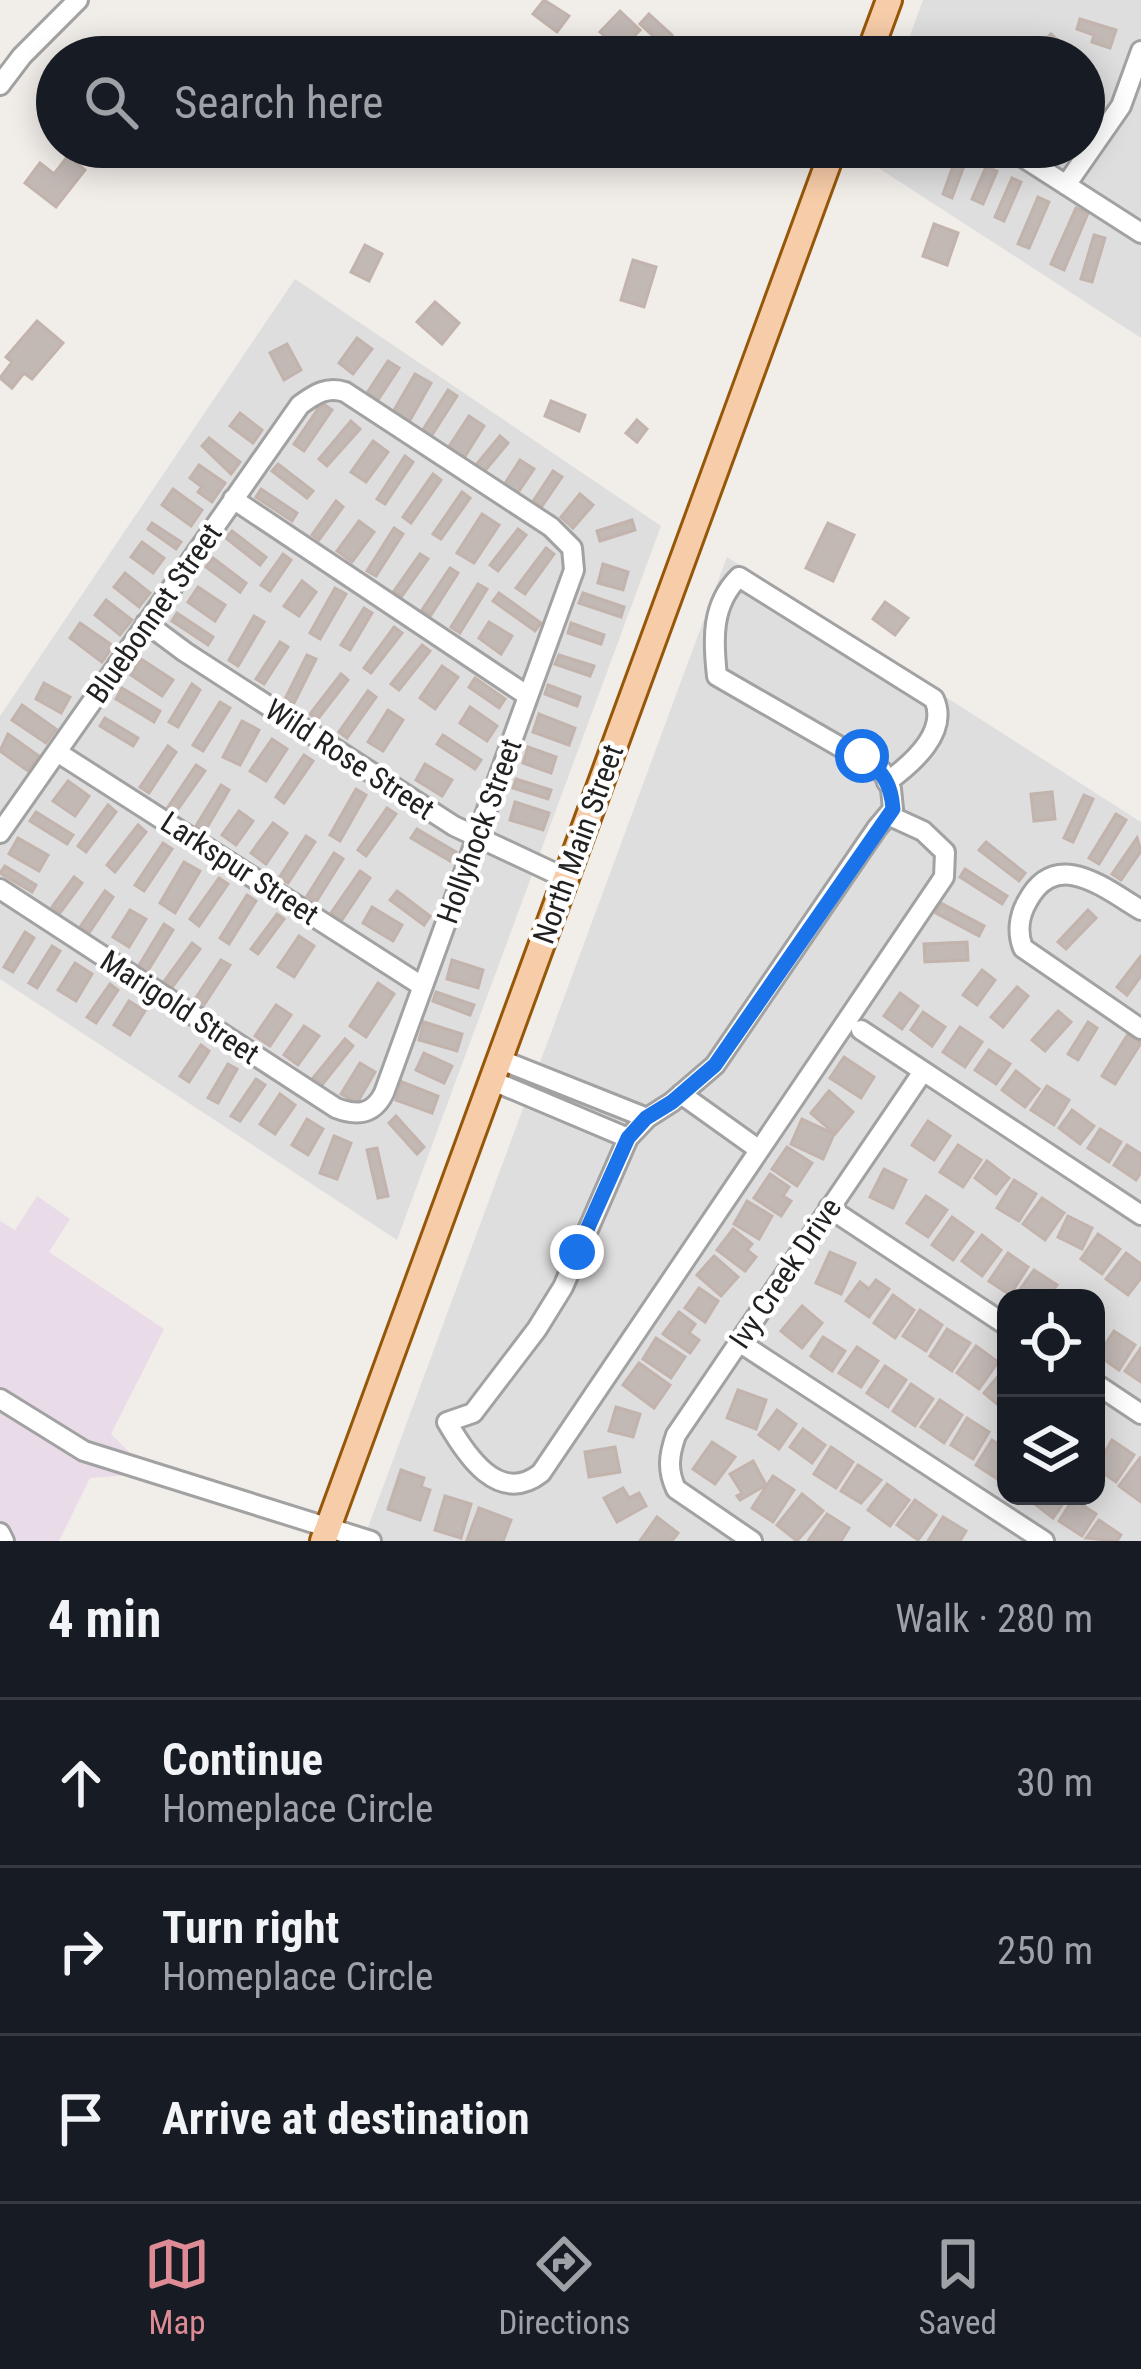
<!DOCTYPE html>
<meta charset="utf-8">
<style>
body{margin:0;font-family:"Roboto Condensed",sans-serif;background:#242831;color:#f1f3f6}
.controls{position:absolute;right:36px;bottom:36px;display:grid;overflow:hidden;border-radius:24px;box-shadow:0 6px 30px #0003}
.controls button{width:108px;height:108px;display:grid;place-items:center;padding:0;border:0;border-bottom:3px solid #363941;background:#171b24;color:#f1f3f6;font:60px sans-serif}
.stop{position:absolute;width:36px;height:36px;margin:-27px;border:9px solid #1a73e8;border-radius:50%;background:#fff}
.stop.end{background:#1a73e8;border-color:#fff;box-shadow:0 3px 12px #0008}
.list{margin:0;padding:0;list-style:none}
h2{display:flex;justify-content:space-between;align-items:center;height:156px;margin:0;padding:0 48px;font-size:51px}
h2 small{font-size:39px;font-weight:400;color:#9ea1a6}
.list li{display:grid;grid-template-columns:78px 1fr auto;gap:36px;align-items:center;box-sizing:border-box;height:168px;padding:0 48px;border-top:3px solid #363941}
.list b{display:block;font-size:45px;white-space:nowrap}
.list p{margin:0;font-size:39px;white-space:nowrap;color:#9ea1a6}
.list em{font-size:39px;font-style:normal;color:#9ea1a6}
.icon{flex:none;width:66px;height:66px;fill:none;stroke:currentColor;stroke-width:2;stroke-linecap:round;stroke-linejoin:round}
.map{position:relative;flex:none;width:1141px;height:1541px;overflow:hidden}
.search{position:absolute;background:#171b24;box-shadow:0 6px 30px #0003;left:36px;right:36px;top:36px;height:132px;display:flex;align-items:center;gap:30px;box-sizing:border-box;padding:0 42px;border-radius:66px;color:#9ea1a6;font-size:45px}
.sheet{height:660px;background:#171b24}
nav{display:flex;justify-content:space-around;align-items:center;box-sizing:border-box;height:168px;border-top:3px solid #363941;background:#171b24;font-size:33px;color:#9ea1a6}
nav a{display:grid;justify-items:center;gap:6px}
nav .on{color:#de8b96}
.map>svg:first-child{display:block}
.residential{fill:#dfdedf;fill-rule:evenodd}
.industrial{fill:#eadbe9}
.building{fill:#c2b9b5;stroke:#c2b3ac;stroke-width:3}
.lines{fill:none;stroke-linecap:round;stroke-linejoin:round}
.minor-casing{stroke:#a2a2a2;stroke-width:24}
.major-casing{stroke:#965709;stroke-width:30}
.minor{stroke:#fff;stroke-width:18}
.major{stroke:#f7cca8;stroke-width:24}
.route{stroke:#1a73e8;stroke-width:15}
.labels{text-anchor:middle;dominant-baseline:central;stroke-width:9;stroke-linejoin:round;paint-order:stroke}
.street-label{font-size:30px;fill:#212121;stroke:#fff}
</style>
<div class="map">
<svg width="1141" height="1541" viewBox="0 0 1141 1541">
<rect width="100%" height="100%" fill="#f1ede9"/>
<path class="residential" d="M923 0H1141V338L863 158 867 147H1084V57H902Z
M295 279 661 526 397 1240 0 979V716Z
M727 557 1141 822V1541H363ZM1006 1298H1096V1496H1006Z"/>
<path class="industrial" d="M37 1196 70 1219 49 1252 164 1329 111 1434 134 1457 129 1475 90 1478 59 1541H0V1221L15 1230Z"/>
<path class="building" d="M544 0 569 16 557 32 533 14Z
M620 11 640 30 620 51 600 32Z
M649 14 672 35 663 45 640 24Z
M1080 19 1116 30 1110 48 1092 42 1094 35 1077 29Z
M1051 34 1075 57H1044L1038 48Z
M960 147H971L952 198 943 194Z
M68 156 85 170 56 207 25 183 40 163 54 174Z
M986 167 997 171 983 204 972 199Z
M1012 178 1021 182 1004 221 995 217Z
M1038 197 1049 202 1029 248 1018 244Z
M1076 208 1088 213 1064 270 1051 264Z
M934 224 958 233 947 265 923 256Z
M1094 235 1105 238 1092 282 1081 279Z
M365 245 382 254 369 281 351 272Z
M633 260 656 267 644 307 621 300Z
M435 302 459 323 442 344 417 322Z
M37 321 63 343 32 379 24 373 12 388 0 378 12 362 6 357Z
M357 338 372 349 353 374 339 363Z
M287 344 301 370 284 380 270 353Z
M388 361 399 368 378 400 367 393Z
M415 374 431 383 409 422 393 412Z
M448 390 457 396 430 438 421 433Z
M551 401 585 415 579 431 545 416Z
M322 403 332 410 304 451 294 444Z
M240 413 262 430 253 443 230 426Z
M469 416 484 426 464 458 448 448Z
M637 420 647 429 637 442 626 433Z
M351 421 360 429 327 466 319 459Z
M500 436 508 443 483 473 475 466Z
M209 438 240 462 231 474 202 446Z
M373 441 388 452 366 482 351 472Z
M405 456 413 462 385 504 377 499Z
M520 460 534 469 517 494 504 485Z
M278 464 313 491 307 498 272 471Z
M199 465 225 483 212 502 198 492 202 487 190 478Z
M553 471 562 477 540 509 532 503Z
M433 474 441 480 411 523 403 517Z
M173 489 202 510 191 526 162 505Z
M261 489 297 513 292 521 256 497Z
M462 492 470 498 441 539 433 534Z
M580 494 593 505 573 528 561 517Z
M336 501 343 507 319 540 312 535Z
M482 514 499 525 474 563 457 553Z
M632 520 635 530 600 541 597 531Z
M359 521 374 532 352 562 337 551Z
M152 523 181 542 176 549 148 529Z
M828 523 854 535 833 581 806 568Z
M394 528 403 534 376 576 367 571Z
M518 529 526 535 498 571 490 565Z
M232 531 266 557 260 565 226 538Z
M142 542 164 558 153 573 131 557Z
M546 548 554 554 525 594 516 588Z
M283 554 291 560 270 591 261 585Z
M420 554 428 559 402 596 394 591Z
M213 558 246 583 240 592 206 567Z
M603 564 628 572 623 590 598 583Z
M450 568 458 573 431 615 422 610Z
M125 573 150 593 139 607 114 587Z
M302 581 316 592 299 616 284 606Z
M478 584 487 589 460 633 451 627Z
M198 587 225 605 215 621 188 602Z
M335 588 346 594 320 639 310 633Z
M499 593 541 623 535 631 493 601Z
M583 593 624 607 621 617 579 603Z
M106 600 132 620 120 635 95 615Z
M885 602 908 618 895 635 873 619Z
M364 608 372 613 350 650 341 645Z
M177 613 213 637 208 645 172 621Z
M254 616 264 622 238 666 229 660Z
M489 622 512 636 501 654 479 638Z
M80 623 113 646 102 662 70 638Z
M571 623 604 635 601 644 568 633Z
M394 627 402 633 371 673 364 668Z
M280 642 288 647 264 684 256 679Z
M422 645 430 651 399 690 391 684Z
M307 655 316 659 294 703 285 699Z
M559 655 594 666 590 676 555 664Z
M141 659 173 680 162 696 131 675Z
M442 666 458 677 435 709 420 698Z
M341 674 348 680 317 720 310 714Z
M475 678 505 699 499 708 469 687Z
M44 683 70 697 61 713 36 699Z
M192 684 200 690 178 727 169 722Z
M548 685 580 697 577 706 545 694Z
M122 688 160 711 154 722 116 699Z
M368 691 376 697 347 738 339 732Z
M220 702 230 708 203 751 193 745Z
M22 705 56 729 46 743 12 720Z
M470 707 497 726 487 741 460 723Z
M388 710 403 720 383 751 368 742Z
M539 714 575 728 569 745 533 732Z
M105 718 138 738 133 746 100 726Z
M242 721 259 730 240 765 223 757Z
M8 734 39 756 28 771 0 751Z
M443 735 481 760 475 769 437 744Z
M272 739 287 749 266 781 250 771Z
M168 746 176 752 149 793 140 787Z
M528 747 556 757 551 773 523 763Z
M304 755 313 761 284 803 276 797Z
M425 764 452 780 442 796 416 780Z
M196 765 205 771 176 812 168 807Z
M516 779 551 790 548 799 513 788Z
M68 781 89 796 75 816 53 801Z
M221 785 229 790 205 831 196 826Z
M356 789 366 795 340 841 330 835Z
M1052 792 1055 819 1034 821 1031 794Z
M1084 795 1093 799 1073 842 1064 838Z
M515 802 549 813 543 830 510 820Z
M108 805 116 812 86 852 78 846Z
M387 808 396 814 366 856 358 850Z
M239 811 253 821 236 845 222 835Z
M36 812 73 835 67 844 30 821Z
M1116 814 1126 820 1099 864 1089 858Z
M273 823 287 833 266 864 251 853Z
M138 825 146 832 115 872 107 865Z
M417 829 456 852 450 861 411 838Z
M306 836 315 842 288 883 279 878Z
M18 838 48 855 39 871 9 854Z
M1137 838 1141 851 1121 880 1112 874Z
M986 842 1025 873 1019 881 979 850Z
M163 843 172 849 144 891 135 885Z
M334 853 343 859 316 902 307 896Z
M184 862 200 871 175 913 160 903Z
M5 866 36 885 32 892 0 873Z
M965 869 1007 896 1002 904 960 877Z
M360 871 370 878 342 920 331 913Z
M74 877 82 883 60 913 52 907Z
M219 878 228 884 199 926 190 919Z
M105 891 113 897 89 933 80 927Z
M397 891 430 916 424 925 390 900Z
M247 895 256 901 229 944 220 938Z
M941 903 984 926 979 936 936 913Z
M372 907 402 925 393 941 363 923Z
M130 910 146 919 129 947 113 937Z
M1088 910 1096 918 1066 949 1058 942Z
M277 914 284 919 258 954 251 949Z
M164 924 173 930 147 972 138 967Z
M25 932 34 938 13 972 4 967Z
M299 936 314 946 294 977 278 967Z
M967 942 968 960 925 962 924 944Z
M192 943 200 949 171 989 163 983Z
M52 946 60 951 37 988 29 983Z
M1141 956V976L1127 995 1117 987Z
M221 960 230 965 202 1008 193 1002Z
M452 960 483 970 478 988 447 979Z
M75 963 92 974 76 1001 58 990Z
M982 970 995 980 977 1005 963 995Z
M378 983 394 994 366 1037 350 1026Z
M110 984 118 990 96 1023 87 1017Z
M1017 987 1028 996 1003 1027 991 1017Z
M436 992 474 1005 470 1015 433 1001Z
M900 993 918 1006 902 1029 884 1016Z
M129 1001 145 1011 130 1035 114 1025Z
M276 1005 291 1015 270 1046 255 1036Z
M1058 1011 1071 1022 1045 1051 1032 1040Z
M923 1012 945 1027 932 1046 911 1030Z
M424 1022 462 1034 457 1051 419 1040Z
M1088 1022 1097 1028 1078 1060 1068 1054Z
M304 1026 319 1036 298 1065 284 1055Z
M960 1027 982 1042 965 1067 943 1052Z
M1128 1034 1141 1043 1115 1084 1102 1076Z
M345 1039 353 1046 322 1085 313 1078Z
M201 1045 209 1051 189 1082 180 1076Z
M989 1050 1010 1064 996 1084 975 1070Z
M424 1053 452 1066 444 1083 416 1070Z
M844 1057 874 1077 861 1098 830 1078Z
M360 1063 375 1072 357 1103 341 1094Z
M228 1064 237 1069 218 1103 208 1098Z
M1016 1071 1039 1089 1025 1107 1002 1090Z
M256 1079 265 1085 240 1121 231 1116Z
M402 1082 438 1096 432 1113 396 1100Z
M1047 1086 1069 1100 1054 1125 1031 1110Z
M829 1091 853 1112 835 1134 811 1113Z
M280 1094 295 1105 275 1134 260 1124Z
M1072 1110 1094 1126 1080 1144 1059 1128Z
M396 1116 424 1147 417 1154 389 1123Z
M307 1119 323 1129 308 1155 292 1145Z
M802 1119 834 1134 823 1159 791 1144Z
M928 1121 950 1136 934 1160 912 1145Z
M1100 1129 1121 1142 1109 1162 1088 1148Z
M334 1136 351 1143 337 1179 320 1173Z
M958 1145 981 1160 963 1187 940 1172Z
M1127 1145 1141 1154V1172L1136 1180 1114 1165Z
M787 1147 812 1163 797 1186 772 1169Z
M377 1148 388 1196 378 1198 367 1150Z
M987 1161 1009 1178 996 1194 975 1178Z
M884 1169 906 1180 893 1208 870 1197Z
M770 1174 789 1187 783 1196 791 1201 781 1216 754 1198Z
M1014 1180 1036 1194 1019 1221 997 1208Z
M926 1196 947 1210 928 1237 907 1223Z
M1042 1198 1064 1213 1045 1240 1023 1224Z
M747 1201 772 1216 759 1239 734 1224Z
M1068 1216 1092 1228 1082 1249 1058 1237Z
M952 1217 973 1232 953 1260 932 1245Z
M733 1229 752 1244 747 1250 756 1257 745 1271 717 1250Z
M1098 1234 1120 1249 1102 1274 1081 1259Z
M982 1235 1001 1250 982 1276 962 1261Z
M830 1252 855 1263 841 1294 816 1283Z
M1008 1253 1028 1267 1010 1295 989 1281Z
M1126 1253 1141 1264V1278L1128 1295 1106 1279Z
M714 1256 738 1277 721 1296 697 1275Z
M1034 1270 1057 1285 1048 1298H1014Z
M876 1280 889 1289 869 1317 846 1301 860 1282 869 1289Z
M699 1288 718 1301 705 1322 685 1308Z
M893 1295 914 1310 895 1338 874 1323Z
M802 1306 822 1323 802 1348 781 1331Z
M920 1310 942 1325 926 1351 903 1336Z
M679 1312 695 1324 689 1333 699 1340 690 1353 663 1334Z
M947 1329 970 1343 952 1371 930 1356Z
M1114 1331 1135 1345 1119 1370 1098 1355Z
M823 1337 845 1351 832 1371 811 1356Z
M656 1338 685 1357 671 1378 643 1359Z
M976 1346 998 1362 979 1389 957 1373Z
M857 1347 878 1361 861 1387 839 1373Z
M1141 1348V1382L1125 1371Z
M639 1363 670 1385 654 1408 623 1385Z
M885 1366 906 1380 888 1407 867 1393Z
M1005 1368 1006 1406 1003 1409 984 1393Z
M911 1384 933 1399 915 1426 893 1411Z
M738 1390 766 1400 756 1429 727 1418Z
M940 1400 962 1415 944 1443 921 1427Z
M616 1407 640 1414 633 1437 609 1431Z
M777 1410 796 1424 779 1449 759 1435Z
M967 1418 989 1432 973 1459 951 1445Z
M803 1429 825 1445 812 1463 790 1447Z
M992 1440 1006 1449V1469L999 1480 976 1465Z
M1112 1440 1134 1455 1116 1482 1096 1468Z
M712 1442 735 1457 715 1484 693 1469Z
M615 1447 620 1472 589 1477 585 1452Z
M831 1447 853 1462 836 1488 814 1474Z
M1140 1458 1141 1459V1502L1119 1486Z
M753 1461 766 1485 740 1500 737 1496 742 1493 730 1474Z
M858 1465 881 1480 861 1503 841 1491Z
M401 1470 424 1478 421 1487 430 1490 420 1520 388 1509Z
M773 1476 794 1490 773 1522 752 1508Z
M887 1484 909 1500 890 1526 868 1510Z
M623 1488 629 1498 639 1493 646 1506 617 1522 604 1498Z
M802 1494 823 1511 797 1541 777 1525Z
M445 1496 471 1504 461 1538 435 1530Z
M1034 1496H1062L1066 1499 1053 1518 1031 1501Z
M1073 1499 1096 1514 1082 1536 1059 1521Z
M915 1500 936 1515 918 1540 897 1525Z
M479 1508 511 1520 503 1541 467 1540Z
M827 1514 849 1528 841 1541H808Z
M657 1517 678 1533 672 1541H640Z
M943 1517 966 1531 960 1541H928Z
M1099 1520 1121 1535 1117 1541 1086 1538Z"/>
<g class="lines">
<g class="minor-casing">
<path id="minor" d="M0 85 22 56 78 0
M1007 147 1141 233
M1066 185 1121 106 1141 51
M233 499 528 696
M146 623 185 652 454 826 565 878
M57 752 422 986
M887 782C913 763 949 732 934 699L739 577C711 605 713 640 717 676L882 771 891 789 893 809 877 828 715 1065 672 1102 647 1118 628 1138 563 1287 537 1329 473 1413 447 1422C466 1455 499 1506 541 1473L944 877 945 852 923 831 888 815
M0 833 300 405C315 394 327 386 345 392L551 527 572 548 574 570 384 1093C373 1115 357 1116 336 1108L0 889
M1141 910C1104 888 1056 847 1027 902 1019 916 1017 933 1023 948L1141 1029
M861 1030 1141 1215
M501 1060 647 1118
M493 1081 628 1138
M681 1094 758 1149
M829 1208 1006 1325
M739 1342 1044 1541
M1096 1384 1141 1414
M0 1399 84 1451 371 1541
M0 1533 4 1541
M752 1541 676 1489C667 1470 669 1455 676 1435L922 1073"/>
</g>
<g class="major-casing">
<path id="major" d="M868 57 889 0
M323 1541 834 147"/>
</g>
<use href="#minor" class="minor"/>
<use href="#major" class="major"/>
</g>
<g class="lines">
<path class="route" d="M577 1252 628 1138 646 1118 672 1102 715 1065 893 809C891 783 883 772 862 756"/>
</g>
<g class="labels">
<g class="street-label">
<text transform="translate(154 613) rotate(-55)">Bluebonnet Street</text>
<text transform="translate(350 759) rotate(33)">Wild Rose Street</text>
<text transform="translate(479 831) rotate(-70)">Hollyhock Street</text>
<text transform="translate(578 844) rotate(-70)">North Main Street</text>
<text transform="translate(240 868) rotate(33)">Larkspur Street</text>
<text transform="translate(180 1007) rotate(33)">Marigold Street</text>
<text transform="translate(785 1273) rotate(-56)">Ivy Creek Drive</text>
</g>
</g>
</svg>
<div class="controls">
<button><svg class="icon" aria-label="locate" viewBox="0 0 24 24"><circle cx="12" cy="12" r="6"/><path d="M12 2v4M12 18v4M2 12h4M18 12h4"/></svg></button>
<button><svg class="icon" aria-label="layers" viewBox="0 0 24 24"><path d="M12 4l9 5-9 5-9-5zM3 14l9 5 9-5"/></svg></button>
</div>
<div class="stop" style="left:862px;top:756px"></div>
<div class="stop end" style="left:577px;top:1252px"></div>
<div class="search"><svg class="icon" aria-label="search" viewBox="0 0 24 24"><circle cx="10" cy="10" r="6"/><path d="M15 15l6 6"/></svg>Search here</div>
</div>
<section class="sheet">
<h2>4 min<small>Walk · 280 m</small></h2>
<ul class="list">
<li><svg class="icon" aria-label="ahead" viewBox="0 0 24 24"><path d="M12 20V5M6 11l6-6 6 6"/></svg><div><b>Continue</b><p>Homeplace Circle</p></div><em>30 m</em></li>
<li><svg class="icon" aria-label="right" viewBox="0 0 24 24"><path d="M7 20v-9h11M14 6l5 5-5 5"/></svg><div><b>Turn right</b><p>Homeplace Circle</p></div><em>250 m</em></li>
<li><svg class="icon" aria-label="arrive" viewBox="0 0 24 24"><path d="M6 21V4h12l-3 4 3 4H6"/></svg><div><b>Arrive at destination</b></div></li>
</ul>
</section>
<nav>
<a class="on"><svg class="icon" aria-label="map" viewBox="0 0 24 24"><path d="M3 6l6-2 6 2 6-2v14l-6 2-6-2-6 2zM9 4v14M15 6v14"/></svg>Map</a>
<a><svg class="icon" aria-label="directions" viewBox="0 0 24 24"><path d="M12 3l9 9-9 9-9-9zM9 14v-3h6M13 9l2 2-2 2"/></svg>Directions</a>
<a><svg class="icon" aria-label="saved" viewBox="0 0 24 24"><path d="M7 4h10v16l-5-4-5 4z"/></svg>Saved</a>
</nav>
